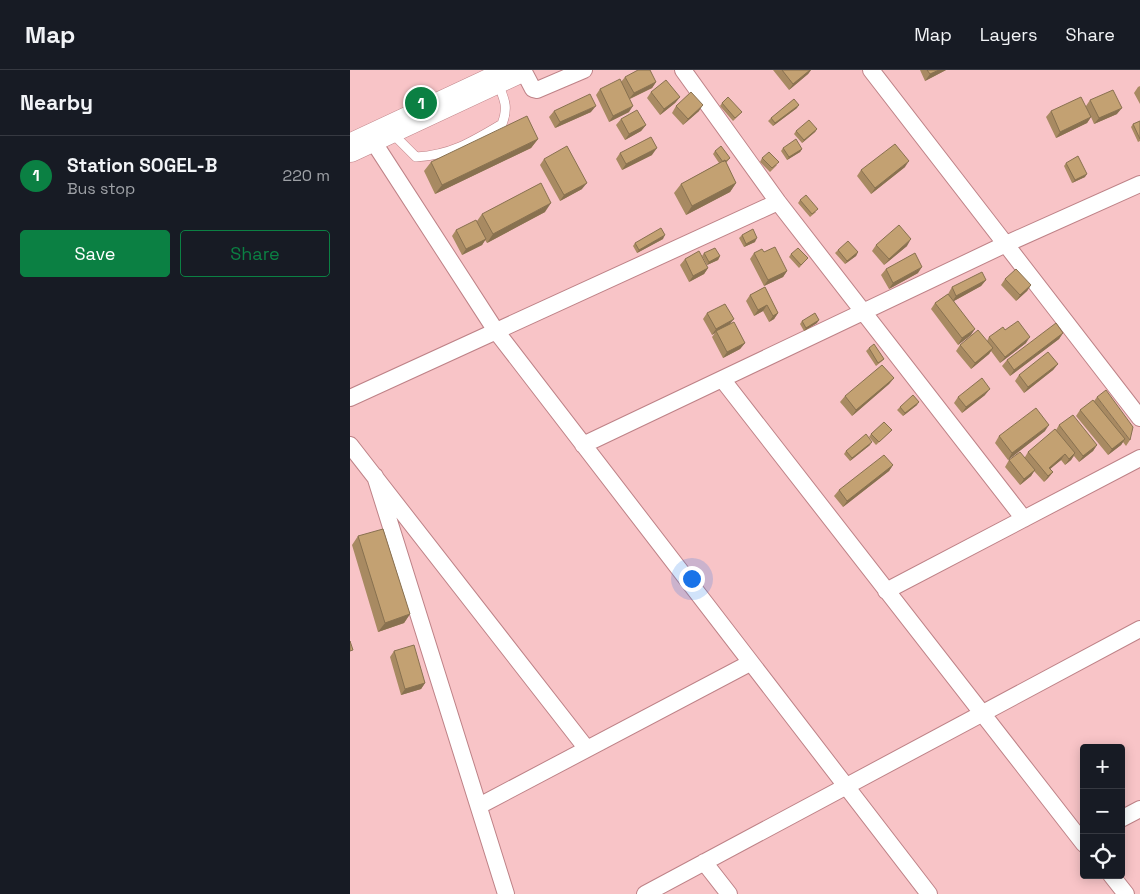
<!DOCTYPE html>
<meta charset="utf-8">
<style>
body{margin:0;font-family:"Space Grotesk",sans-serif;background:#20242c;color:#f1f3f6}
.controls{position:absolute;right:15px;bottom:15px;display:grid;overflow:hidden;border-radius:5px;box-shadow:0 2px 12px #0003}
.controls button{width:45px;height:45px;display:grid;place-items:center;padding:0;border:0;border-bottom:1px solid #363941;background:#171b24;color:#f1f3f6;font:25px sans-serif}
.you{position:absolute;left:341px;top:508px;width:18px;height:18px;margin:-12px;border:4px solid #fff;border-radius:50%;background:#1a73e8;box-shadow:0 0 0 8px #1a73e833}
.badge{display:grid;place-items:center;width:32px;height:32px;border-radius:50%;background:#0b8043;color:#fff;font-size:16px;font-weight:700}
.pin{position:absolute;translate:-50% -50%;border:2px solid #fff;box-shadow:0 1px 5px #0006}
.list{margin:0;padding:0;list-style:none}
h2{display:flex;justify-content:space-between;align-items:center;height:65px;margin:0;padding:0 20px;font-size:21px}
h2 small{font-size:16px;font-weight:400;color:#9ea1a6}
.list li{display:grid;grid-template-columns:32px 1fr auto;gap:15px;align-items:center;box-sizing:border-box;height:80px;padding:0 20px;border-top:1px solid #363941}
.list b{display:block;font-size:19px;white-space:nowrap}
.list p{margin:0;font-size:16px;white-space:nowrap;color:#9ea1a6}
.list em{font-size:16px;font-style:normal;color:#9ea1a6}
.actions{display:flex;gap:10px;padding:15px 20px}
.actions a{flex:1;padding:11px 0;border:1px solid #0b8043;border-radius:5px;text-align:center;font-size:18px;color:#0b8043}
.actions .main{background:#0b8043;color:#fff}
.icon{flex:none;width:28px;height:28px;fill:none;stroke:currentColor;stroke-width:2;stroke-linecap:round;stroke-linejoin:round}
.map{position:relative;flex:none;width:790px;height:824px;overflow:hidden}
header{display:flex;align-items:center;gap:30px;box-sizing:border-box;height:70px;padding:0 25px;background:#171b24;border-bottom:1px solid #363941}
header strong{font-size:24px}
nav{display:flex;gap:28px;margin-inline-start:auto;font-size:18px}
main{display:flex}
aside{flex:1;background:#171b24}
.map>svg:first-child{display:block}
.lines{fill:none;stroke-linecap:round;stroke-linejoin:round}
.service-casing{stroke:#be8287;stroke-width:10}
.minor-casing{stroke:#be8287;stroke-width:18}
.trunk-casing{stroke:#be8287;stroke-width:29}
.service{stroke:#fff;stroke-width:9}
.minor{stroke:#fff;stroke-width:16}
.trunk{stroke:#fff;stroke-width:28}
.wall{fill:#a88a62}
.shaded-wall{fill:#887150}
.building{fill:#c3a172;stroke:#887150}
</style>
<header>
<strong>Map</strong>
<nav><a>Map</a><a>Layers</a><a>Share</a></nav>
</header>
<main>
<aside>
<h2>Nearby<small></small></h2>
<ul class="list">
<li><span class="badge">1</span><div><b>Station SOGEL-B</b><p>Bus stop</p></div><em>220 m</em></li>
</ul>
<div class="actions"><a class="main">Save</a><a>Share</a></div>
</aside>
<div class="map">
<svg width="790" height="824" viewBox="0 0 790 824">
<rect width="100%" height="100%" fill="#f8c4c7"/>
<g class="lines">
<g class="service-casing">
<path id="service" d="M41 62 66 87C101 85 122 72 152 54 159 36 154 29 147 11"/>
</g>
<g class="minor-casing">
<path id="minor" d="M173 0 183 19 187 20 234 0
M333 0 428 132 674 449
M521 0 790 348
M21 68 146 261 579 824
M372 309 734 774
M0 328 428 132
M0 375 237 679
M233 375 656 174 790 114
M25 406 156 824
M536 521 790 388
M129 736 400 593
M771 749 790 739
M354 792 379 824
M761 805 776 824
M295 824 790 559"/>
</g>
<g class="trunk-casing">
<path id="trunk" d="M0 78 167 0"/>
</g>
<use href="#service" class="service"/>
<use href="#minor" class="minor"/>
<use href="#trunk" class="trunk"/>
</g>
<path class="wall" d="M423 0H461L458 4 439 20Z
M570 0H596L575 11Z
M275 7 306 12 302 18 280 29 279 42 259 52 246 25 250 19 271 12Z
M790 16V34L784 23 788 17Z
M301 22 330 27 325 33 310 45 297 28Z
M740 30 767 44 744 54 741 47 737 53 706 68 696 47 701 41 736 36Z
M372 33 392 42 383 51 370 36Z
M326 36 349 41 333 55 322 43Z
M447 38 423 56 418 51 421 48Z
M204 41 241 42 205 58 199 47Z
M271 49 296 55 291 61 275 70 266 55Z
M790 51V71L788 72 781 57 783 54Z
M467 59 465 62 452 73 444 64 446 61Z
M188 69 181 78 85 124 74 101 81 92Z
M433 78 452 79 450 82 437 90 431 81Z
M365 81 380 88 376 93 386 113 380 122 336 145 324 123 331 114 369 93 363 84Z
M270 83 302 85 272 100 266 89Z
M412 88 427 95 420 102 410 92Z
M194 89 232 119 210 131 190 95Z
M716 93 735 107 722 113 714 96Z
M555 97 521 124 507 106 511 100Z
M450 130 466 142 460 147 448 133Z
M195 142 137 173 135 170 132 175 112 185 102 166 106 160 127 151 132 144Z
M392 165 405 172 394 177 389 168Z
M313 169 287 183 283 176 285 173Z
M526 175 557 176 534 195 522 181Z
M488 180 508 182 506 186 495 194 485 183Z
M414 182 437 201 433 207 414 216 400 189 404 183Z
M354 183 370 186 368 190 357 195 352 186Z
M441 184 458 188 449 198 439 187Z
M335 189 358 198 354 204 339 212 330 195Z
M536 199 568 203 539 219 531 205Z
M655 209 681 215 677 221 666 231 651 215Z
M636 210 631 216 604 231 621 265 608 275 581 239 585 233 598 224 602 217Z
M415 217 428 243 424 249 419 252 413 241 404 246 396 231 400 225Z
M357 243 380 254 395 273 390 279 373 288 362 267 365 263 362 265 353 249Z
M452 251 467 253 454 261 450 254Z
M655 260 676 273 650 293 641 281 639 284 621 299 606 281 610 275 637 271 639 267Z
M713 263 709 269 660 306 652 296 657 290Z
M519 278 534 289 531 292 526 296 516 281Z
M708 294 703 300 674 323 665 311 669 305Z
M544 308 539 314 502 346 490 332 495 326Z
M635 325 612 343 604 333 608 327Z
M747 327 780 370 776 376 773 372 771 375 758 385 726 346 730 340 744 331Z
M567 335 553 346 547 340 550 337Z
M709 355 747 375 743 381 729 392 724 386 721 390 715 395 711 390 700 399 703 402 698 408 694 412 684 401 681 406 670 415 655 397 659 390 675 387 678 382 706 360Z
M542 360 539 363 526 375 519 367 521 364Z
M695 361 658 390 645 373 649 366Z
M520 375 500 391 494 384 496 381Z
M543 395 539 401 493 437 484 426 489 420Z
M8 466 60 544 54 553 28 562 2 475Z
M44 581 75 613 71 619 51 625 40 587Z"/>
<path class="shaded-wall" d="M460 0H461L458 4 439 20 443 14Z
M589 0H596L575 11 580 4Z
M306 12 302 18 279 29 284 23Z
M330 27 325 33 310 45 314 39Z
M353 35 349 41 333 55 338 49Z
M449 35 447 38 423 56 425 53Z
M246 36 241 42 205 58 210 52Z
M283 36 279 42 259 52 263 46Z
M772 38 767 44 744 54 749 48Z
M741 47 737 53 706 68 710 62Z
M296 55 291 61 275 70 279 64Z
M467 59 465 62 452 73 454 70Z
M188 69 181 78 85 124 92 115Z
M307 78 302 85 272 100 276 94Z
M452 79 450 82 437 90 439 87Z
M559 91 555 97 521 124 525 118Z
M737 104 735 107 722 113 725 110Z
M237 113 232 119 210 131 214 125Z
M386 113 380 122 336 145 342 136Z
M201 133 195 142 137 173 143 164Z
M315 165 313 169 287 183 289 180Z
M407 168 405 172 394 177 396 174Z
M136 169 132 175 112 185 116 179Z
M561 169 557 176 534 195 539 189Z
M508 182 506 186 495 194 497 191Z
M370 186 368 190 357 195 359 192Z
M572 197 568 203 539 219 543 213Z
M358 198 354 204 339 212 343 206Z
M437 201 433 207 414 216 418 210Z
M636 210 631 216 602 232 606 226Z
M681 215 677 221 666 231 670 225Z
M417 235 413 241 404 246 408 240Z
M428 243 424 249 419 252 423 246Z
M384 249 379 255 366 261 365 263 362 265 366 259Z
M469 250 467 253 454 261 456 258Z
M625 259 621 265 608 275 612 268Z
M713 263 709 269 660 306 664 300Z
M680 267 676 273 650 293 655 287Z
M395 273 390 279 373 288 377 282Z
M643 278 639 284 621 299 625 293Z
M708 294 703 300 674 323 678 317Z
M544 308 539 314 502 346 506 340Z
M640 319 635 325 612 343 616 337Z
M569 332 567 335 553 346 555 343Z
M699 355 695 361 658 390 662 383Z
M775 369 771 375 758 385 762 379Z
M522 372 520 375 500 391 502 388Z
M747 375 743 381 729 392 733 386Z
M725 383 721 390 715 395 719 389Z
M715 384 711 390 694 404 699 398Z
M543 395 539 401 493 437 497 431Z
M685 400 681 406 670 415 674 409Z
M703 402 698 408 694 412 698 406Z
M60 544 54 553 28 562 35 553Z
M75 613 71 619 51 625 55 619Z"/>
<path class="building" d="M288 0H300L306 12 284 23 275 7Z
M432 0H460L443 14Z
M577 0H589L580 4Z
M270 9 283 36 263 46 250 19Z
M316 10 330 27 314 39 301 22Z
M763 20 772 38 749 48 740 30Z
M341 22 353 35 338 49 326 36Z
M240 24 246 36 210 52 204 41Z
M378 27 392 42 385 48 372 33Z
M731 27 741 47 710 62 701 41Z
M444 29 449 35 425 53 421 48Z
M287 40 296 55 279 64 271 49Z
M177 46 188 69 92 115 81 92Z
M459 50 467 59 454 70 446 61Z
M790 51V69L783 54Z
M301 67 307 78 276 94 270 83Z
M446 69 452 79 439 87 433 78Z
M545 74 559 91 525 118 511 100Z
M217 76 237 113 214 125 194 89Z
M371 76 380 88 375 92V90L373 92 365 81Z
M419 82 429 92 422 98 412 88Z
M728 86 737 104 725 110 716 93Z
M375 90 386 113 342 136 331 114Z
M191 113 201 133 143 164 132 144Z
M456 125 468 139 462 144 450 130Z
M126 150 136 169 116 179 106 160Z
M549 155 561 169 539 189 526 175Z
M311 158 315 165 289 180 285 173Z
M403 159 407 168 396 174 392 165Z
M498 171 508 182 497 191 488 180Z
M425 177 437 201 418 210 404 183 412 179 414 182Z
M365 178 370 186 359 192 354 183Z
M448 178 458 188 451 195 441 184Z
M349 181 358 198 343 206 335 189Z
M565 183 572 197 543 213 536 199Z
M666 199 681 215 670 225 655 209Z
M632 202 636 210 606 226 602 217Z
M415 217 428 243 423 246 417 235 408 240 400 225Z
M598 224 625 259 612 268 585 233Z
M375 234 384 249 366 259 357 243Z
M465 243 469 250 456 258 452 251Z
M668 251 680 267 655 287 639 267 653 257 655 260Z
M384 252 395 273 377 282 366 261Z
M706 253 713 263 664 300 657 290Z
M628 260 643 278 625 293 610 275Z
M524 274 534 289 528 293 519 278Z
M698 282 708 294 678 317 669 305Z
M532 295 544 308 506 340 495 326Z
M632 308 640 319 616 337 608 327Z
M756 320 783 357 780 370 747 327Z
M563 325 569 332 555 343 550 337Z
M743 330 775 369 762 379 730 340Z
M686 338 699 355 662 383 649 366Z
M723 345 747 375 733 386 709 355Z
M534 352 542 360 529 372 521 364Z
M705 359 725 383 719 389 715 384 699 398 703 402 698 406 678 382Z
M516 364 522 372 502 388 496 381Z
M670 382 685 400 674 409 659 390Z
M534 385 543 395 497 431 489 420Z
M33 459 60 544 35 553 8 466Z
M0 571 3 580 0 581Z
M64 575 75 613 55 619 44 581Z"/>
</svg>
<div class="controls">
<button>+</button>
<button>−</button>
<button><svg class="icon" aria-label="locate" viewBox="0 0 24 24"><circle cx="12" cy="12" r="6"/><path d="M12 2v4M12 18v4M2 12h4M18 12h4"/></svg></button>
</div>
<div class="you"></div>
<div class="pin badge" style="left:71px;top:33px">1</div>
</div>
</main>
